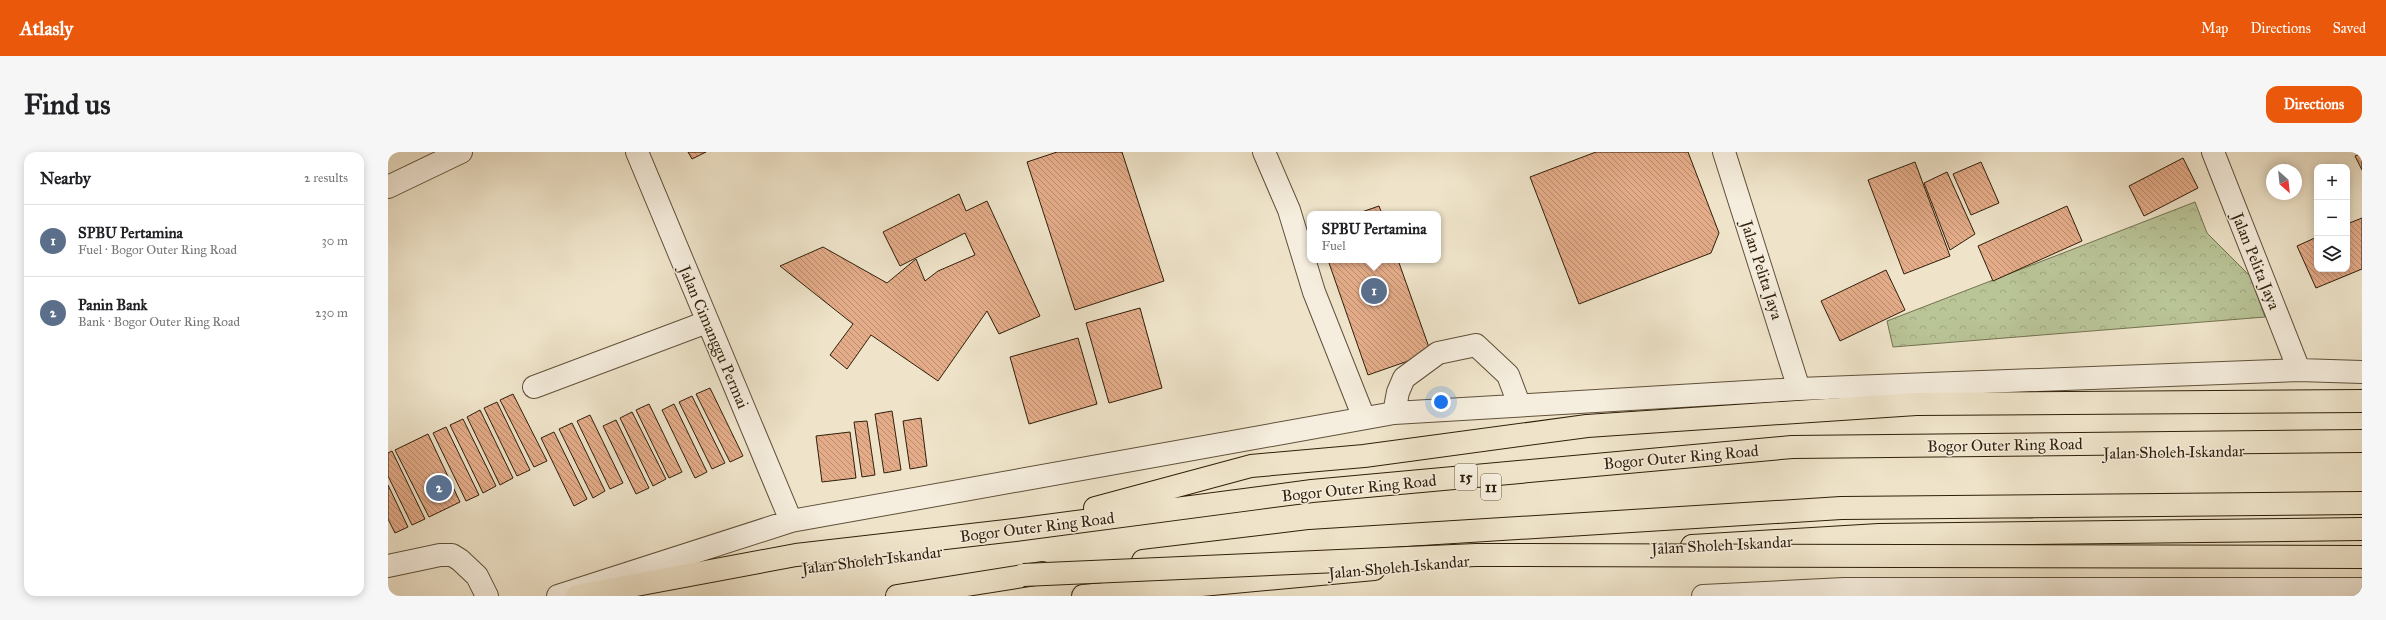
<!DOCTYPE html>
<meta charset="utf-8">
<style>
body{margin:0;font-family:"IM FELL Great Primer",serif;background:#f6f6f6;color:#202124}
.controls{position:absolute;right:12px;top:12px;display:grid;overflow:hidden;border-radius:8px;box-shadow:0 2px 10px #0003}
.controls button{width:36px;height:36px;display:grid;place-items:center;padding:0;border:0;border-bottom:1px solid #e0e0e0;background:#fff;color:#202124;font:20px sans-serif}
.compass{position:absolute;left:1878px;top:12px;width:36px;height:36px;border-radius:50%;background:#fff;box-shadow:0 2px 10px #0003;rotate:153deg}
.you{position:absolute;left:1053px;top:250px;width:14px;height:14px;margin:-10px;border:3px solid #fff;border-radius:50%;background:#1a73e8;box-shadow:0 0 0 6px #1a73e833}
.badge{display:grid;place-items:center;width:26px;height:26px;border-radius:50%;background:#ea580c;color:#fff;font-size:13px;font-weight:700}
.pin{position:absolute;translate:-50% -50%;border:2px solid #fff;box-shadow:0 1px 4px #0006}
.popup{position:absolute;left:919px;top:59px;width:134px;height:52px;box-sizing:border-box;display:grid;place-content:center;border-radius:8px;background:#fff;filter:drop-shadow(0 1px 3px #0005);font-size:13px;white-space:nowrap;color:#757577}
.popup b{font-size:15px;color:#202124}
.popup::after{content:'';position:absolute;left:50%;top:100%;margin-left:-8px;border:8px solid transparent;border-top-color:#fff}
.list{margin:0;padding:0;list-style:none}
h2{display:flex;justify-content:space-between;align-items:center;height:52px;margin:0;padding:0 16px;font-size:17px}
h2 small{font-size:13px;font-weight:400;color:#757577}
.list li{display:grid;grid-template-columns:26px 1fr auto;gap:12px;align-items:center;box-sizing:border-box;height:72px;padding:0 16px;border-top:1px solid #e0e0e0}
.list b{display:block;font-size:15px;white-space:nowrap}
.list p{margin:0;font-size:13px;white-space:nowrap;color:#757577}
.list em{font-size:13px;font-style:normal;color:#757577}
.icon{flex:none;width:22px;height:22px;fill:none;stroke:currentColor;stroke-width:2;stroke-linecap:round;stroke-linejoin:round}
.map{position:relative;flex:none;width:1974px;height:444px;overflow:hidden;border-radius:12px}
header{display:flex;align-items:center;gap:24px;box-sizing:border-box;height:56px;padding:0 20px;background:#ea580c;color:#fff}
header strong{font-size:19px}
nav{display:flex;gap:22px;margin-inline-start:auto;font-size:14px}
.intro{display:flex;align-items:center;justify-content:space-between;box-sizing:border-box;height:96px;padding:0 24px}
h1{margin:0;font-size:28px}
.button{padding:10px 18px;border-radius:12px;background:#ea580c;color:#fff;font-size:14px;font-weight:700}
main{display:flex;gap:24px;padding:0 24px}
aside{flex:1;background:#fff;border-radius:12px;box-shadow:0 2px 10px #0003}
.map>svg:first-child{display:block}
.forest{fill:url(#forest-crowns);stroke:#747250}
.building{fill:url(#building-back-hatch);stroke:#301f0a}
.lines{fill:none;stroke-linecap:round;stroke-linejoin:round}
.minor-casing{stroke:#60503a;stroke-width:24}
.highway-casing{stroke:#301f0a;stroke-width:24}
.minor{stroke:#f5eddd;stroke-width:22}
.highway{stroke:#efe4ca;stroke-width:22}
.highway-bridge-casing{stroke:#301f0a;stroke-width:24;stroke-linecap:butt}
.highway-bridge{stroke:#efe4ca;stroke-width:22}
.labels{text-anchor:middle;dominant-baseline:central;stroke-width:3;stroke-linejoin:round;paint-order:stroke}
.shield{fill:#f5eddd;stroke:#6b5d49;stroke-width:1}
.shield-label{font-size:15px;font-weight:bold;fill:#301f0a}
.street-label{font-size:16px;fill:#301f0a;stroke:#f5eddd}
</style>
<header>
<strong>Atlasly</strong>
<nav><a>Map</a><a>Directions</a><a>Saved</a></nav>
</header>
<div class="intro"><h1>Find us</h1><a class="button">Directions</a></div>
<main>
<aside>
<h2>Nearby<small>2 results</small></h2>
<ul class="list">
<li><span class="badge" style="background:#5c6f8a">1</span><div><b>SPBU Pertamina</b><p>Fuel · Bogor Outer Ring Road</p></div><em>30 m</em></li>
<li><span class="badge" style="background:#5c6f8a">2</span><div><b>Panin Bank</b><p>Bank · Bogor Outer Ring Road</p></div><em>230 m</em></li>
</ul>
</aside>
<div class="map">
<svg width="1974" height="444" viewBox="0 0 1974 444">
<defs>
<pattern id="forest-crowns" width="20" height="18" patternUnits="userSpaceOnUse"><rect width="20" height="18" fill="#b9c497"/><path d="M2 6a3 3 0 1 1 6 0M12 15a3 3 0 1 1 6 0" fill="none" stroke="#9fa881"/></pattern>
<pattern id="building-back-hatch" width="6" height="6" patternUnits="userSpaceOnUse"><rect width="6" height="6" fill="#e4ac89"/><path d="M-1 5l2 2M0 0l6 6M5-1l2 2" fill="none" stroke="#b98b6e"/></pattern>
</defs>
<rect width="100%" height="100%" fill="#efe4ca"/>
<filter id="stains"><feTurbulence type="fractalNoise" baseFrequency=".005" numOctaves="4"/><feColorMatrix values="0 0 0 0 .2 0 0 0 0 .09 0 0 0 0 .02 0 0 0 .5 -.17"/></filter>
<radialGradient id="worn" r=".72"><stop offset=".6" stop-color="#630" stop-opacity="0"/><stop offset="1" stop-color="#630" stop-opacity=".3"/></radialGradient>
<path class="forest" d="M1807 50 1819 81 1862 124 1877 165 1505 195 1499 169Z"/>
<path class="building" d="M300 0H318L304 7Z
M669 0H734L776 129 687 158 639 10Z
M1208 0H1300L1331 81 1323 101 1191 152 1142 25Z
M1974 1V18L1967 4Z
M1795 6 1810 36 1756 64 1741 34Z
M1527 10 1562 104 1516 122 1480 28Z
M1593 10 1611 51 1583 63 1565 22Z
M1559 20 1587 82 1562 98 1536 31Z
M571 42 578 59 599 49 652 164 611 182 599 159 550 229 483 183 459 217 442 203 465 172 392 114 435 95 499 131 528 107 537 129 550 119 587 103 577 81 512 114 495 80Z
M991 54 994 62H968Z
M1679 54 1694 89 1605 129 1590 94Z
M1974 66V117L1928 136 1909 94 1929 85V117H1959V72Z
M940 108H1010L1043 201 980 223Z
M1498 118 1517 158 1452 189 1433 149Z
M752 156 774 236 721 251 698 171Z
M690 186 709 252 641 272 622 205Z
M322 236 355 304 342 310 308 242Z
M125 242 159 309 146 315 112 248Z
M304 244 337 311 324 317 291 250Z
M109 250 142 318 129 324 96 256Z
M261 252 294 320 281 326 248 258Z
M286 252 319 320 307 326 274 258Z
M92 258 125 326 112 333 79 265Z
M504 259 513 318 496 321 487 262Z
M244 260 278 327 265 334 232 266Z
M202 263 235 331 222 337 189 269Z
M533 266 539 314 522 317 515 269Z
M75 267 108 334 95 341 62 273Z
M228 268 261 336 248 342 215 274Z
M479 269 487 323 474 325 466 270Z
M184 271 217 339 205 346 171 277Z
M58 275 91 343 78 349 45 281Z
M166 280 199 347 186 354 153 286Z
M462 280 468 326 434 330 428 284Z
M40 282 72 350 41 365 7 298Z
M4 299 37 367 24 373 0 324V301Z
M0 333 20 375 7 381 0 367Z"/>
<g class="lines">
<g class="minor-casing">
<path id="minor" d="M249 0 403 369
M876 0 901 58 926 140 976 266
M1336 0 1411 237
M1825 0 1911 218
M0 35 73 0
M146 235 319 170
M1006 261 1010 240 1016 226 1050 201 1088 193 1120 223 1131 252
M0 414 52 403H64L72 408 89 424 99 444
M170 444 403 369 1006 261 1411 237 1911 218 1974 220
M1315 444 1456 437H1974"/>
</g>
<g class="highway-casing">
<path id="highway" d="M707 356 863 314 976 304 1199 274 1528 252 1974 249
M1304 394 1491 383 1974 377
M755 409 922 389 1453 356 1974 351
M189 444 408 403 627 378 924 339 1404 295 1974 289
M509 444 654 421
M695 444 986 417"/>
</g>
<use href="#minor" class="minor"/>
<use href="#highway" class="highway"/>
<g class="highway-bridge-casing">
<path id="highway-bridge" d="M635 423 1088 403 1974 405"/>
</g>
<use href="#highway-bridge" class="highway-bridge"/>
</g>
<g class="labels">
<g class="shield">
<rect x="1067" y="312" width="22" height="26" rx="3"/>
<rect x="1093" y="322" width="20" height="26" rx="3"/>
</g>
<g class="shield-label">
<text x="1078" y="325">15</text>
<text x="1103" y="335">11</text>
</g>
<g class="street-label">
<text transform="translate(1868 109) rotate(68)">Jalan Pelita Jaya</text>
<text transform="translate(1374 118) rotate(72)">Jalan Pelita Jaya</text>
<text transform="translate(326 185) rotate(67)">Jalan Cimanggu Permai</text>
<text transform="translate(1617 293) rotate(-1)">Bogor Outer Ring Road</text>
<text transform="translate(1786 300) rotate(-1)">Jalan Sholeh Iskandar</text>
<text transform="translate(1293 305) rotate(-5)">Bogor Outer Ring Road</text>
<text transform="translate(971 336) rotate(-6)">Bogor Outer Ring Road</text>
<text transform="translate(649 375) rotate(-7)">Bogor Outer Ring Road</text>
<text transform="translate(1334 393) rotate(-3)">Jalan Sholeh Iskandar</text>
<text transform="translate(484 408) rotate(-7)">Jalan Sholeh Iskandar</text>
<text transform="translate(1011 415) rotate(-5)">Jalan Sholeh Iskandar</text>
</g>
</g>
<rect width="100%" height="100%" filter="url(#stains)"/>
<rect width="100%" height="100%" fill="url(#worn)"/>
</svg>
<div class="controls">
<button>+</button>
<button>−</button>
<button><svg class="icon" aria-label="layers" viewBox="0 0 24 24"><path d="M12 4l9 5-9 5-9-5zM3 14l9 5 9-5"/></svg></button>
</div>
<svg class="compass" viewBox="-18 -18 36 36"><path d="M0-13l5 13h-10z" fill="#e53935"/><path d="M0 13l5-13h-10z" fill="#757577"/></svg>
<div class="you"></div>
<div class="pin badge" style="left:986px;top:139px;background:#5c6f8a">1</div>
<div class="popup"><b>SPBU Pertamina</b>Fuel</div>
<div class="pin badge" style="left:51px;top:336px;background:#5c6f8a">2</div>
</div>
</main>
